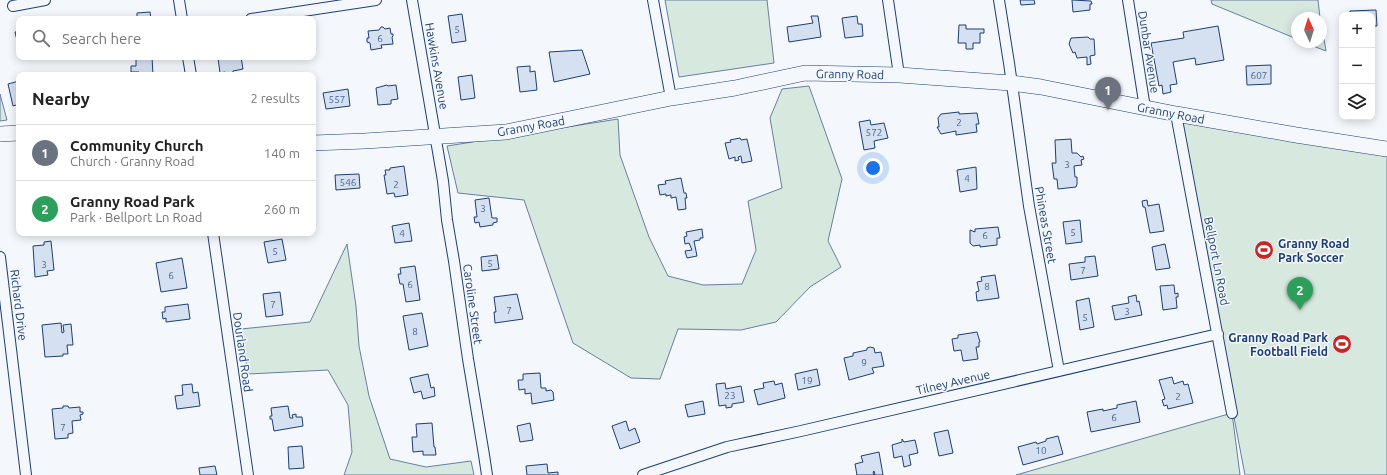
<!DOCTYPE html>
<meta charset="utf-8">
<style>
body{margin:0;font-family:Ubuntu,sans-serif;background:#f6f6f6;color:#222}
.controls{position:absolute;right:12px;top:12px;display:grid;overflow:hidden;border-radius:8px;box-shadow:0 2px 10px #0003}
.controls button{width:36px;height:36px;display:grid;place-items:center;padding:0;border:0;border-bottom:1px solid #e0e0e0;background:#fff;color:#222;font:20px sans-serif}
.compass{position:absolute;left:1291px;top:12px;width:36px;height:36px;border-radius:50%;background:#fff;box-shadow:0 2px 10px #0003;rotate:356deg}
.you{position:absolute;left:873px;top:168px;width:14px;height:14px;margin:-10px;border:3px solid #fff;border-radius:50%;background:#1a73e8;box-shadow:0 0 0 6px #1a73e833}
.badge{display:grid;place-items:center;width:26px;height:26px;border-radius:50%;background:#ea580c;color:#fff;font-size:13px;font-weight:700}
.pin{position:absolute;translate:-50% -33px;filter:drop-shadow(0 1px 2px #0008)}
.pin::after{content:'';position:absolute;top:21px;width:14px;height:12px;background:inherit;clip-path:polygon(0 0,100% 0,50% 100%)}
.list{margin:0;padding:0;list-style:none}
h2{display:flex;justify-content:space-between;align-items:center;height:52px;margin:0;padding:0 16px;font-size:17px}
h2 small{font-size:13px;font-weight:400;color:#767676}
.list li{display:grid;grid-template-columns:26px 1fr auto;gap:12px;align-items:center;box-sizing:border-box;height:56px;padding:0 16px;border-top:1px solid #e0e0e0}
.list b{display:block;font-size:15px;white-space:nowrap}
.list p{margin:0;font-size:13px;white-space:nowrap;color:#767676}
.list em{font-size:13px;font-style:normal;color:#767676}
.icon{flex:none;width:22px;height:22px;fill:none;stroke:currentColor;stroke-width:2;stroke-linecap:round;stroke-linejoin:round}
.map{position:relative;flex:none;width:1387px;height:475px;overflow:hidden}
.search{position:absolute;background:#fff;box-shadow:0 2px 10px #0003;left:16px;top:16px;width:300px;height:44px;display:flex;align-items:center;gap:10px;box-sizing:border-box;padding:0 14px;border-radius:8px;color:#767676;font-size:15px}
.panel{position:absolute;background:#fff;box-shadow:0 2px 10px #0003;left:16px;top:72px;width:300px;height:164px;border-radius:8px}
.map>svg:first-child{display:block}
.green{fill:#d7e8df;stroke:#687fa3}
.building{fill:#d5e0f0;stroke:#1d3f73}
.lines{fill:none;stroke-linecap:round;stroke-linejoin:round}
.street-casing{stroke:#1d3f73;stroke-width:12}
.secondary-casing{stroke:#1d3f73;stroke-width:16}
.street{stroke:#f4f7fb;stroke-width:10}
.secondary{stroke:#f4f7fb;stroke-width:15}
.labels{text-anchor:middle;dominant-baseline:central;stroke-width:3;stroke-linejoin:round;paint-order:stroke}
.number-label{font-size:10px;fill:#4b6792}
.street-label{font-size:12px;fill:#1d3f73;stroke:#f4f7fb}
.poi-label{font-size:12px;font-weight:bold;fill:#1d3f73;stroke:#f4f7fb;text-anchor:start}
</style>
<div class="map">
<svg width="1387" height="475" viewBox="0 0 1387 475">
<rect width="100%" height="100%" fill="#f4f7fb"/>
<path class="green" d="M665 0H767L774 63 679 77Z
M1211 0H1318L1320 18H1297V39L1212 4Z
M1321 22 1326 51 1303 42H1321Z
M809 86 842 179 828 241 841 267 810 287 776 322 741 330 678 329 660 379 631 378 573 343 524 200 458 193 447 146 618 119 620 155 649 237 668 276 703 285 742 284 756 250 748 201 782 188 770 118 782 89Z
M0 94 7 120 0 121Z
M1176 114 1387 146V475H1245Z
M347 244 356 306 359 346 369 396 390 459 426 467 471 461 474 475H344L352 452 348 405 328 370 248 374 241 329 310 322Z
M1232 413 1240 475H1016Z"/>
<path class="building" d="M1020 0H1034L1035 4 1021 5Z
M1072 0 1091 1 1092 4H1090V10L1073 12Z
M1376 10 1377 26H1372V15H1350V11Z
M150 12 151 19H133L137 18V13Z
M462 14 466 41 452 43 448 16Z
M811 16H818L821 37 789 42 787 27 813 23Z
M857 16 858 24H862L863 36 845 38 842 18Z
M959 25H966V29H984V33H980V43H973V49H966V43H958Z
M1218 26 1224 60 1196 65 1195 58 1173 62 1177 84 1170 85 1171 92 1163 94 1162 85 1159 86 1151 43 1184 38 1183 32Z
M381 27H383L385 29 390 28 391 34H393V36L392 37 393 44 381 45 382 48 371 50 370 43 367 42V38H369L368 31 379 30Z
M19 31V44L18 45 15 32Z
M1088 37 1090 39H1094L1095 55 1090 56 1091 64 1087 65V57L1077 58 1075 52 1073 53 1069 44 1071 38Z
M582 50 590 74 554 82 549 52Z
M136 57H152L153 75H139V72H131V66H136Z
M224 57H241L243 69 233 71V75H225V72L220 73 218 58Z
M1271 65V84L1247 85 1246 66Z
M530 66V72L535 71 537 90 520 92 517 67Z
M472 75 475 98 461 100 458 77Z
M19 81V104L13 106 8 84Z
M387 85 388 86 396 85 398 99 391 100V104L378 105 376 88Z
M348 89 350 106 326 109 323 93Z
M959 112V114L977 113 979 124H976L977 132 956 135V131L941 134 937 127H939L938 118 941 114Z
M870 120 871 125 884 123 888 138 874 141 875 148 864 150 859 122Z
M740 138 741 140 747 139 752 161 742 163 741 156 738 157 739 160 735 161V157L729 159 725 143 731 142 730 140Z
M1071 139 1072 153H1077L1081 157 1083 156 1084 159 1081 160 1082 165 1074 166 1075 177H1077V184L1076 187 1058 189 1057 179H1054L1052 163H1056L1055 140Z
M404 166 408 195 395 197 394 193 387 194 384 175H386L385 170H390V168Z
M976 167 977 189 960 192 957 170Z
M359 174 360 188 336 190 335 175Z
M681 178 684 193H686L687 198H685L686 209 678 210 676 197 671 198V195L666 196V194L660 195 658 185 666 184 665 181Z
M489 198 492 218H497V222L493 223V225L480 227 479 222 475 223 474 217H477L475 200Z
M1147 200 1148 206 1159 204 1164 231 1150 233 1145 207H1143L1142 201Z
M1080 220 1082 242 1066 244 1063 222Z
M409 223 412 241 395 243 392 226Z
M998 227 1000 238H997V245L980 247V245L973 246 970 243V230L975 232V229Z
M702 229 703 238H700V240L694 241 697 256 687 258 685 251 692 250 689 243 685 244 684 237 687 236 686 232Z
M282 239 286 260 268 263 264 242Z
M51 241 54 270 47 271 48 275 35 277 33 246 44 245V242Z
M1165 244 1170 268 1156 270 1152 247Z
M497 255 499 269 482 271 481 257Z
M1095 256 1098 276 1071 280 1069 264 1085 262V257Z
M182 258 187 288 161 292 156 263Z
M415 266 420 300 406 302 403 284H400L398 274H401L400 268Z
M995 275 999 298 977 301 976 292 979 291 977 282 982 281 981 277Z
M1174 285 1175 294 1178 293V297H1176L1177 308 1163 310 1160 286Z
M280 292 283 315 266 317 263 294Z
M517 294 523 319 495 323 494 312H496L494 297Z
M1136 295 1137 302 1139 301 1142 315 1115 320 1112 306 1129 303 1128 297Z
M1089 298 1094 327 1080 330 1076 301Z
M188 304 190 319 166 322V318L163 319 162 312H165V307Z
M422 313 428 346 409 350 403 316Z
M61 323 62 333 64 332 63 325 71 324 73 345H67L68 354H63V356L45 357 42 325Z
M977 332 980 342H979V347H976L978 359 963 361 961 350 954 351 952 339 958 338V335Z
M870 347 874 348 875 353 881 352 884 366 872 368 874 373 849 380 844 358 853 356V353L867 350V348Z
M817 369 820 385 798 390 795 374Z
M540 373 541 388H546V391L551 390 553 392 554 400 532 404 531 393 525 394V389L519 390 518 380H523V374Z
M428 374 431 388 434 387 435 396 423 399 421 391 414 393 410 378Z
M1172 377 1174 384 1183 381 1184 385 1188 384 1193 403 1168 409 1167 405 1164 406 1162 400 1165 399 1159 380Z
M774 381 775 385 782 383 785 398 758 405 754 390 764 388 763 383Z
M725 383 726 389 741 386 744 402 732 404V407L726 408V405L719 406 716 384Z
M192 384 193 393 198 392 200 406 177 409 175 396 183 395 182 385Z
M703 401 705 414 688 417 685 405Z
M1136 401 1140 422 1091 432 1087 412 1103 409V411L1117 408V405Z
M63 406H68L69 408 80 407V412H83V414L80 415 81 420 72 421 73 433 68 434V438L55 439 52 409 63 408Z
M288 406 290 418H293L292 415 296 414V417H302L303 426 274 431 272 419H270V416H272L271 408Z
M626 421 629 431 635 428 640 442 620 449 612 426Z
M432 423 434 447H435L436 455H423V451L413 452 412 437H417L416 424Z
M530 423 533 440 520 442 517 426Z
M948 430 953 453 939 456 934 433Z
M1058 436 1063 454 1023 465 1018 447 1036 442 1037 444 1046 441V439Z
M902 439 904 442 915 440 918 453 909 455 911 465 904 467 902 456 894 458 892 445 902 442Z
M302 446 304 468 289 469 288 447Z
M879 452 883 475H875L874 471 873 472 874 475H857L855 464 863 462 861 456Z
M547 464 548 473 558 472V475H527L526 466Z
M215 466 217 475H200L199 468Z"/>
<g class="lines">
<g class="street-casing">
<path id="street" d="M179 0 182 19
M412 0 443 181 447 220 454 261 468 359 484 455 487 475
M653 0 671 98
M888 0 899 75
M999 0 1009 63 1029 206 1059 371
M1128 0 1145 108
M13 6 45 0
M251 19 376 0
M188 57 191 75
M1176 114 1232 413
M213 233 248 475
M0 257 26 475
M643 475 727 447 801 431 1218 334"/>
</g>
<g class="secondary-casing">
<path id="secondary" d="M0 134 19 133
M313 143 365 141 506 132 671 98 735 88 805 73 899 75 1011 83 1041 87 1176 114 1296 135 1387 149"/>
</g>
<use href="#street" class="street"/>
<use href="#secondary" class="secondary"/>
</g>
<defs>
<g id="stadium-disc" transform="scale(1)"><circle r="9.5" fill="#c62828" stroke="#f4f7fb"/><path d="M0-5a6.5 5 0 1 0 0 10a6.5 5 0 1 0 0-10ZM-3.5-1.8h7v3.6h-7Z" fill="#fff"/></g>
</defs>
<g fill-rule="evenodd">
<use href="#stadium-disc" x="1264" y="250"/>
<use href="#stadium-disc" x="1342" y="344"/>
</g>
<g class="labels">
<g class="number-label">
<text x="457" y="29">5</text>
<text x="380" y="38">6</text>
<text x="1259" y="75">607</text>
<text x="337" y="99">557</text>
<text x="959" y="122">2</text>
<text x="874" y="132">572</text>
<text x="1067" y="164">3</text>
<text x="967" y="178">4</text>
<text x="348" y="182">546</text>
<text x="396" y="184">2</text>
<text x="483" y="208">3</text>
<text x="1073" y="232">5</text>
<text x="402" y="233">4</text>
<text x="985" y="235">6</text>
<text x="275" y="251">5</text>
<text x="490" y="263">5</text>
<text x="44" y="264">3</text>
<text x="1083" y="270">7</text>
<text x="171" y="275">6</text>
<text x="410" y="284">6</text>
<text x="987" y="286">8</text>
<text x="273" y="304">7</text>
<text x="509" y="310">7</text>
<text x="1127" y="311">3</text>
<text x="1085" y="317">5</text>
<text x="415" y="331">8</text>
<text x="864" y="362">9</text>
<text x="807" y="380">19</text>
<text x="730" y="395">23</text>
<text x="1178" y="396">2</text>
<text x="1114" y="417">6</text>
<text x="63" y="427">7</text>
<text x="1041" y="450">10</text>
</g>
<g class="street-label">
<text transform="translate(1149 52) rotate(81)">Dunbar Avenue</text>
<text transform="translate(437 66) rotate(80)">Hawkins Avenue</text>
<text transform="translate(850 74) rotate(1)">Granny Road</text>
<text transform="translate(1171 113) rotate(11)">Granny Road</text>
<text transform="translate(531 126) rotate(-10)">Granny Road</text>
<text transform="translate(1046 225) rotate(80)">Phineas Street</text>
<text transform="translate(1217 261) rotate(79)">Bellport Ln Road</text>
<text transform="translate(473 304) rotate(82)">Caroline Street</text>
<text transform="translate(19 305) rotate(83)">Richard Drive</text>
<text transform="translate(243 352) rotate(82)">Dourland Road</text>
<text transform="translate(953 382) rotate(-13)">Tilney Avenue</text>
</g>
<g class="poi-label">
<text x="1278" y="243">Granny Road<tspan x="1278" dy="14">Park Soccer</tspan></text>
<text x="1328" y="337" text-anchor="end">Granny Road Park<tspan x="1328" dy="14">Football Field</tspan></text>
</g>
</g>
</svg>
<div class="controls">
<button>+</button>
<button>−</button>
<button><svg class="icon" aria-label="layers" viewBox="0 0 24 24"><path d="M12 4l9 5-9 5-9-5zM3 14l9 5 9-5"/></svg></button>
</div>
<svg class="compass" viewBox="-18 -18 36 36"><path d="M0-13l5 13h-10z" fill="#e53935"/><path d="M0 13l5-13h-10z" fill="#767676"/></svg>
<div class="you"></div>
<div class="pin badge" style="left:1108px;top:110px;background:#6b7280">1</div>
<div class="pin badge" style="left:1300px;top:310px;background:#2e9e5b">2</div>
<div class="search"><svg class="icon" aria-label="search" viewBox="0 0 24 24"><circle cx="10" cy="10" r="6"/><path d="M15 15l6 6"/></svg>Search here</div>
<section class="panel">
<h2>Nearby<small>2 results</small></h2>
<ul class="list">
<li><span class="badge" style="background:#6b7280">1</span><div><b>Community Church</b><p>Church · Granny Road</p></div><em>140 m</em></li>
<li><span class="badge" style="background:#2e9e5b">2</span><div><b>Granny Road Park</b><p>Park · Bellport Ln Road</p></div><em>260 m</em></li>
</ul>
</section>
</div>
